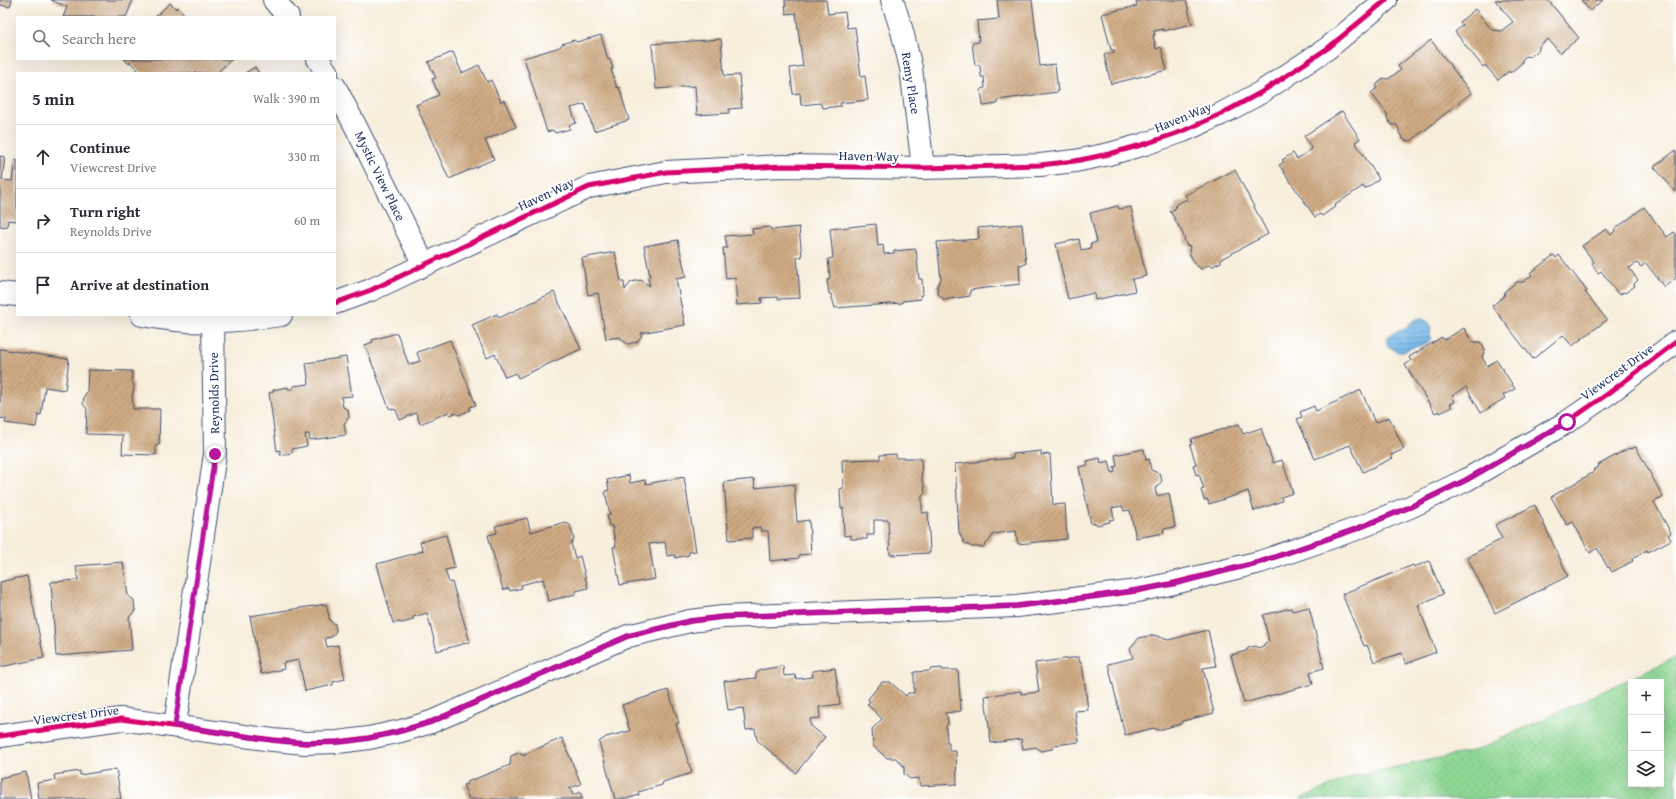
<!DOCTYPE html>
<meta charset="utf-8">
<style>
body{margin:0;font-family:"Gentium Book Plus",serif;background:#f2f2f3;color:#2b2b33}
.controls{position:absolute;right:12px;bottom:12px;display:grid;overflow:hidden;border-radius:0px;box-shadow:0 4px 16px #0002}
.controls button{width:36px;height:36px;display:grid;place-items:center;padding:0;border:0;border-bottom:1px solid #e1e1e2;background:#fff;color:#2b2b33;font:20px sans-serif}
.stop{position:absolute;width:12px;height:12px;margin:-9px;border:3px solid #b5179e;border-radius:50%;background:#fff}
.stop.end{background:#b5179e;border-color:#fff;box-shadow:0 1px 4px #0008}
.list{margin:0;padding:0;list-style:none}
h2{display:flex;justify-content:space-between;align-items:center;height:52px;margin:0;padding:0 16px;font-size:17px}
h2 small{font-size:13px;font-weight:400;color:#7c7c81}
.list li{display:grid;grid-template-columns:26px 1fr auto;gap:12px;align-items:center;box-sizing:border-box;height:64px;padding:0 16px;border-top:1px solid #e1e1e2}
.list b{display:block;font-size:15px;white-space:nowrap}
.list p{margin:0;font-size:13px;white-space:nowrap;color:#7c7c81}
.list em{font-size:13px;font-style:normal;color:#7c7c81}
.icon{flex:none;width:22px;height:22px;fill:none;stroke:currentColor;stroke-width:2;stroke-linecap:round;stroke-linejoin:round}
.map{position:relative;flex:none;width:1676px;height:799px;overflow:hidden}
.search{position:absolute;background:#fff;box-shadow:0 4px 16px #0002;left:16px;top:16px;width:320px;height:44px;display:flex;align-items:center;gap:10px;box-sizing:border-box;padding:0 14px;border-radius:0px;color:#7c7c81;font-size:15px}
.panel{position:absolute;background:#fff;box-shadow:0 4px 16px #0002;left:16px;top:72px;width:320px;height:244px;border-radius:0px}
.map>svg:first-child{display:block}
.grass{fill:url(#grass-dots);stroke:#548378;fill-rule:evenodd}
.water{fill:url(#water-rules);stroke:#4672a2}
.building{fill:url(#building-hatch)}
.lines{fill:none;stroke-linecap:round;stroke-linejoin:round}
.street-casing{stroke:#3c4c71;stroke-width:24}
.street{stroke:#fff;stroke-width:22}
.cycleway-casing{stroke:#fff;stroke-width:8}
.cycleway{stroke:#d6006c;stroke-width:5}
.route{stroke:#b5179e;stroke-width:5}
.labels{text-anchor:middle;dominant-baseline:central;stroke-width:3.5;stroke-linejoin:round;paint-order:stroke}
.street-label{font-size:13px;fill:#1b2f5e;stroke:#fff}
</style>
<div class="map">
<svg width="1676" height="799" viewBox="0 0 1676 799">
<defs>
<pattern id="grass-dots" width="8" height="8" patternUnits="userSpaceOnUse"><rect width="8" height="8" fill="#8ed793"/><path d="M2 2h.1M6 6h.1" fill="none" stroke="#7ab981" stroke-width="1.8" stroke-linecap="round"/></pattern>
<pattern id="water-rules" width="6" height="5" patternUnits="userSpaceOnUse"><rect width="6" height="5" fill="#70b4e6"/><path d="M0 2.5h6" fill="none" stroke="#5b93be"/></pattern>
<pattern id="building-hatch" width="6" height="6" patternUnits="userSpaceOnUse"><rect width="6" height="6" fill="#cfaa83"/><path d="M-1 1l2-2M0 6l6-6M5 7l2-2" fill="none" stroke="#a78b6e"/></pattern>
</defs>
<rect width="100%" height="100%" fill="#fff"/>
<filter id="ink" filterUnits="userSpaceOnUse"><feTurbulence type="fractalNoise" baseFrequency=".025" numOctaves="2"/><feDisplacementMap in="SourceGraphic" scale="8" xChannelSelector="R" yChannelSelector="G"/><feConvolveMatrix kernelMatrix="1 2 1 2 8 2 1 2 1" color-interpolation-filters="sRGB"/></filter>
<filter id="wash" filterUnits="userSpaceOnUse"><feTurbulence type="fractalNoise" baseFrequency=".012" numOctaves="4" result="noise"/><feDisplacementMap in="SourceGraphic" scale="16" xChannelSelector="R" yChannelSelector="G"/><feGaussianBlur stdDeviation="0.9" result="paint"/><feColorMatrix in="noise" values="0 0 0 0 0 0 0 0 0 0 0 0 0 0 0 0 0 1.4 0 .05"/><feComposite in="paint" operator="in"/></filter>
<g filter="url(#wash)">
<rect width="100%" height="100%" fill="#f7eedc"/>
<path class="grass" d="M1676 657V799H1300L1354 776 1477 750ZM1631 682H1661V784H1631Z"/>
<path class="water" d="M1420 318 1427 321 1431 326 1430 334 1431 340 1423 345 1410 348 1404 352H1398L1388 346C1383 334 1395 333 1402 330 1410 325 1409 322 1420 318Z"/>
<g id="blocks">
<path class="building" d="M0 0H12L10 7 0 5Z
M51 0H133L126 17H63L67 7Z
M785 0H826L828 14 845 12 847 28 855 27 861 77 865 76 868 100 840 103 841 106 823 108 820 103 801 105 800 93 793 94 790 68 803 66 796 13 786 14Z
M997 0H1032L1040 66 1055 64 1058 92 997 100V104L983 106 981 89 985 88 984 77H981L980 65H975L972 43 979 42 977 21 999 19Z
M1144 0H1186L1192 24 1163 31V29L1154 31 1155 35H1153L1156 49 1161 47 1167 70 1111 84 1104 55 1115 52 1114 50H1111L1102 14 1137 6 1136 2Z
M1495 0H1548L1579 38 1560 53 1548 39 1539 46V50L1530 57 1526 56 1522 60V63L1510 73 1509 71 1498 80 1485 65 1483 67 1455 32 1463 25 1460 22 1475 9 1492 30 1501 31 1513 22Z
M1581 0H1603L1590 11Z
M170 3 176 9 178 7 186 16 155 17Z
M601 35 608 60 610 59 613 69H611L617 88 619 87 629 120 594 131 585 104 571 108 576 123 569 125 570 129 555 133 553 130 547 132 524 58 560 47 562 44 574 40 577 42Z
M721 39 724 76 739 75 742 108 729 109V113L697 115 695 86 656 89 652 44Z
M1431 40 1471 93 1411 141 1404 140 1399 133V129L1397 125H1392L1387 118V114L1371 93 1376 89 1377 84 1384 78 1388 79 1401 70 1398 66Z
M453 52 462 73 479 65 487 82 491 80 501 102 504 100 516 127 485 140 494 159 449 179 416 105 439 95 432 79 436 78 428 62Z
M124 59H232L217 73H141L130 62 129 64Z
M255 67 259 73H245Z
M1342 111 1360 139 1355 142 1379 179 1365 189 1363 186 1335 205 1336 206 1322 216 1320 214 1315 217 1279 165 1284 162 1282 160 1293 153 1297 159 1312 149 1304 136Z
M1676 150V192L1654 167Z
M0 156 5 157 2 180 12 181 15 160H17V221L8 220 7 227 0 226Z
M1235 170 1268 234 1221 259V262L1213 266 1208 265 1201 269 1194 263 1189 252 1190 246 1186 245 1183 234 1170 211 1175 209 1176 204 1185 200H1188L1185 195Z
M1118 206 1119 209 1131 207 1146 276 1132 279 1135 291 1095 300 1094 293 1068 299 1056 244 1079 239 1081 250 1091 248 1090 244 1097 242 1090 213Z
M1644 207 1667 237 1674 232 1676 234V278L1664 287 1646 263 1641 267 1637 263 1629 268 1638 280 1634 284 1635 286 1625 293 1624 292 1619 295 1601 271 1598 273 1592 264 1594 262 1582 246 1606 229 1611 235 1615 231 1614 230Z
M876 224 878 246 883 245 884 254 894 253V251L916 249 919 279H922L923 295H920L921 299 902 301V303L835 308 831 294H829L827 280 830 279 828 259 833 258 830 229Z
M1022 224 1026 264 1019 265 1020 284 970 290V296L943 300V298L938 294 937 286 941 279 937 242 979 239 978 228Z
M770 227 771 230 799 227 802 257H797L800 298 778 299V297L761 298 762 303 737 305 735 278 726 279 723 248H727L725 236 753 234 752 229Z
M678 240 686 277 676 279 685 325 641 333 642 335 637 342 628 344 621 339 620 337 606 339 598 293 588 295 582 258 615 252 621 282H624L625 290 631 282 641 280 650 286 648 278 650 277 644 246Z
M1554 255 1556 258 1559 255 1587 291 1585 292 1607 320 1572 346 1563 335 1533 359 1492 306 1504 296 1505 291 1517 282H1523L1532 275 1530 273Z
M554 292 581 349 518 378 516 373 505 377 495 354 487 358 472 325 497 314 499 318Z
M1464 328 1472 342H1480L1485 350 1482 357 1487 366 1497 360 1515 389 1503 395 1505 398 1481 413 1466 387 1452 396 1455 402 1450 404 1452 407 1440 413 1439 411 1435 413 1405 365 1411 361 1409 357 1442 337 1444 340Z
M397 333 409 365 420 361 417 353 418 352 450 340 476 405 470 407V410L459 415 456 413 450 415 449 412 420 424 416 413 400 420 396 410 389 408 365 345 373 342 372 340Z
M0 349 69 359 65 390 45 387 41 415 38 414 36 427 5 423 6 419 0 418Z
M346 357 352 396 341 397 343 407 348 410 349 417 344 424 346 435 310 440 309 434H305L307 446 292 449V453L280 455V450L277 451 269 393 273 392V390L288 387V389H293V386L309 384 306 363Z
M88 370 132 371V383L134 385 133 394H132L133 409H160L159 445H156V455L122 454 123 435 86 434 87 409 83 404 84 396 87 392Z
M1361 390 1375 423 1389 417 1404 449 1391 455 1393 458 1363 472 1350 445 1315 459 1297 419 1302 417 1300 412 1314 406 1316 411Z
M1239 424 1243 434 1261 428 1273 463 1282 460 1293 493 1281 497 1282 501 1254 511 1248 491 1209 504 1207 499 1204 500 1201 490 1204 489 1199 474 1196 475 1193 465 1196 464 1190 445 1192 444 1191 439Z
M1636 447 1663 497 1654 502 1671 533 1668 535 1671 540 1648 552 1647 550 1632 558 1633 561 1612 572 1609 567 1608 568 1597 548 1590 553 1573 522 1567 525 1551 497 1594 472 1593 470 1599 467 1598 465 1629 448 1630 449Z
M1144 449 1146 460 1149 459 1151 470 1160 474 1162 481 1155 489 1157 496 1169 493 1175 527 1163 529 1164 533 1136 538 1130 510 1124 511 1122 506 1112 508 1114 519 1109 520 1110 522 1097 525 1096 523 1091 524 1079 467 1088 465 1087 461 1100 458 1101 463 1109 461 1112 473 1115 472 1114 467 1117 466 1115 455Z
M1041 451V455L1050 454 1053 505 1065 504 1067 539 1018 544 1016 531 993 534 990 540 983 547H972L964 543 959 532 955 464 1013 458V454Z
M896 454V458H921L922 481 924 484 925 493 922 496V513L928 512 930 553 890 555 888 520H874V535H867V539H851V535L844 536 843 508H841L840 489 843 488 842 460 880 459V455Z
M629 475 630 483 645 480 646 484 684 477 696 551 689 552V555L675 558V555L667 556 665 542 649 544 655 579 620 585 613 547 616 546 612 526H609L607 515H610L605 491 609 490 607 480Z
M754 479 755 488 794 484 797 522 809 520 811 554 799 555V558L770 561 768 531H761L760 527 752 528V538L729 540 724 482Z
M1535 505 1568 576 1495 613 1467 557 1502 539 1495 525Z
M527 518 531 532 565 522 570 525 574 539 571 543 575 558 580 556 588 588 576 591V594L548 601 543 579 521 585 522 588 510 591 509 588 503 590 488 535 497 533 495 526Z
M446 535 455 568 445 570 449 583 452 582 470 642 437 651 427 613 413 617V620L402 623 400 622 393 623 377 564 423 551 420 542Z
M1429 561 1443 594 1418 605 1436 652 1406 664 1402 653 1374 662 1367 645 1364 646 1342 594 1413 565 1414 567Z
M123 562 128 596 134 600 135 611 129 617 132 650 56 656 51 582 78 580 76 566Z
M27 576 44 658 0 667V582Z
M326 604 330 621 335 624 336 631 332 637 325 638 327 647 338 645 345 679 333 682V685L305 691 299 660 283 663 284 669 261 674 250 616Z
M1309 607 1324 668 1310 672 1313 684 1244 703 1231 655 1246 651 1248 648 1255 646 1258 648 1263 646 1265 643 1269 642 1263 615 1291 608 1292 611Z
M1208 630 1216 666 1203 668 1214 713 1183 721 1181 724 1158 730 1154 728 1125 735 1108 664 1133 658 1130 648 1139 638 1154 635 1168 640Z
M1079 657 1080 663H1082L1088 710 1075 711 1079 742 1055 745 1052 749 1041 751 1036 747 1023 749 1021 739 991 743 985 696 1021 691V694L1039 692 1035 663Z
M783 666 784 676 795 675 796 679 813 677 812 671 835 668 840 704 819 707 820 718 810 719 811 726 825 737 796 773 757 740 755 729 746 730 743 708 728 710 724 681 756 678V674L759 670Z
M942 668 943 670H958L961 711 945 713V714L947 716 948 723 946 727 947 742H949V751H956L957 784 920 786 919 778 910 779 904 774V767L896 758H887L873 746 872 729 882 719 867 704 870 702 868 699 882 682H890L906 696 908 693H914V672L930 671 931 669Z
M668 690 679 723 676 724 692 773 663 782 662 785 638 792 639 795 626 799H615L599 742 606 737 630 731 622 705Z
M562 738 581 784 570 788 573 795 580 792 583 799H469L463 785 468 784 467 782 510 765 511 756 518 753 525 756V754Z
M116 769 121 799H39L37 783 55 780 54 775 80 771V775Z
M26 772 31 799H0V778Z"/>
</g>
</g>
<g filter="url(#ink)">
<use href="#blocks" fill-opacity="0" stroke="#3c4c71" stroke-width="1"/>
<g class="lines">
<g class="street-casing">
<path id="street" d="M274 0 288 17
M892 0 902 31 911 68 923 168
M318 59 327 73
M335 87 357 129 424 265
M0 293 17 295
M335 303 371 290 589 187 666 172 783 166 923 168 1040 165 1075 161 1109 154 1145 144 1183 131 1221 114 1260 93 1328 48 1386 0
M142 315C153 317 165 319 176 320 211 324 247 320 281 315
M175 725 215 454 213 321
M0 736 121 719 273 740 305 743 338 742 369 738 401 731 431 722 628 636 690 621 723 617 1017 606 1137 591 1174 583 1260 562 1356 529 1410 507 1466 480 1567 422 1609 393 1676 342"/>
</g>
<use href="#street" class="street"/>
<g class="cycleway-casing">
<path id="cycleway" d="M335 303 371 290 589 187 666 172 783 166 923 168 1040 165 1075 161 1109 154 1145 144 1183 131 1221 114 1260 93 1328 48 1386 0
M0 736 121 719 273 740 305 743 338 742 369 738 401 731 431 722 628 636 690 621 723 617 1017 606 1137 591 1174 583 1260 562 1356 529 1410 507 1466 480 1567 422 1609 393 1676 342"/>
</g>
<use href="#cycleway" class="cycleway"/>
</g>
</g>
<g class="lines" filter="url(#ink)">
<path class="route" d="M215 454 175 725C228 733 284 746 339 742 370 740 401 731 431 722L628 636 690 621 723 617 1017 606 1099 596 1174 584 1260 562 1356 529 1410 507 1466 480 1567 422"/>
</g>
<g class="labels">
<g class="street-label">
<text transform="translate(911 83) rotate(81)">Remy Place</text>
<text transform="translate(1183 117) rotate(-22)">Haven Way</text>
<text transform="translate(869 156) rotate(1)">Haven Way</text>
<text transform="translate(380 176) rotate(64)">Mystic View Place</text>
<text transform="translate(546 194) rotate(-25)">Haven Way</text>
<text transform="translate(1617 372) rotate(-36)">Viewcrest Drive</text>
<text transform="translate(214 393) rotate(-91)">Reynolds Drive</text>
<text transform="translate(76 715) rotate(-7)">Viewcrest Drive</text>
</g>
</g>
</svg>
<div class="controls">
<button>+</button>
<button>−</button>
<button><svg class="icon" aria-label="layers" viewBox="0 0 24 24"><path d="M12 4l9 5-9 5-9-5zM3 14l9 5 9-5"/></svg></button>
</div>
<div class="stop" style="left:1567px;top:422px"></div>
<div class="stop end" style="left:215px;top:454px"></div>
<div class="search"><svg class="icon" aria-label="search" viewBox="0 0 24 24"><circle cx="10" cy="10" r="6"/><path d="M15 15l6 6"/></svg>Search here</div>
<section class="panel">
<h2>5 min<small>Walk · 390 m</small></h2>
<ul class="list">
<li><svg class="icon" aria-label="ahead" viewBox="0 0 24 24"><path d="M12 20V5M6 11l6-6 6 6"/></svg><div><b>Continue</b><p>Viewcrest Drive</p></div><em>330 m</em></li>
<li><svg class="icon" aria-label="right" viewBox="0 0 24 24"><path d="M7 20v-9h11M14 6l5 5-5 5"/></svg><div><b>Turn right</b><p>Reynolds Drive</p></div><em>60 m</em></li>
<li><svg class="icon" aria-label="arrive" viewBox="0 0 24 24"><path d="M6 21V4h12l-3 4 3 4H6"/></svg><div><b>Arrive at destination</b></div></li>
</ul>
</section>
</div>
